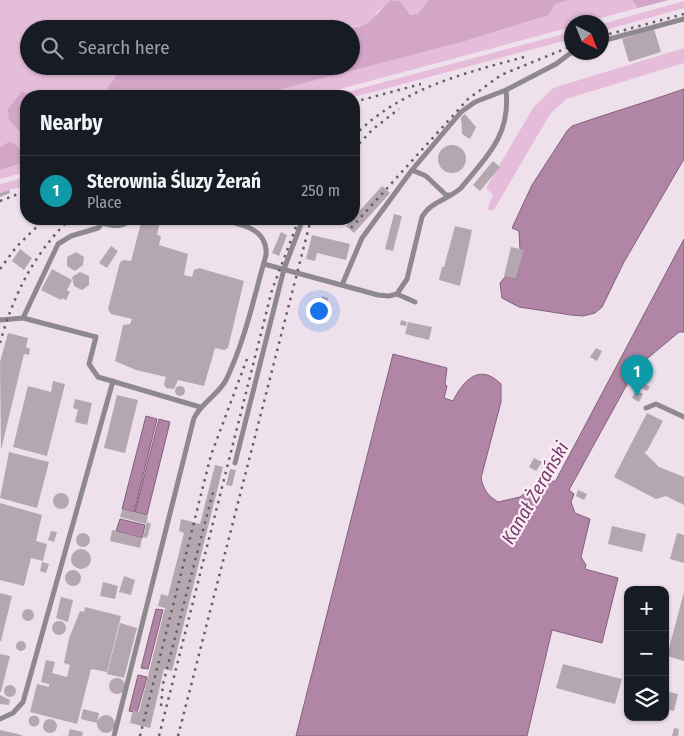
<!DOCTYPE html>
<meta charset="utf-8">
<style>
body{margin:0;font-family:"Fira Sans Condensed",sans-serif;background:#242831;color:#f1f3f6}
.controls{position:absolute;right:15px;bottom:15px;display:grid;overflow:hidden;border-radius:10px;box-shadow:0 1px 4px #0004}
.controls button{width:45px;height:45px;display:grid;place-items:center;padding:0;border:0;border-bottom:1px solid #363941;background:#171b24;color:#f1f3f6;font:25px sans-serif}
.compass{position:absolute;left:564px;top:15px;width:45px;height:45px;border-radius:50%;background:#171b24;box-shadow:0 1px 4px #0004;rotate:137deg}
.you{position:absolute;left:318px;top:310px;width:18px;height:18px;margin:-12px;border:4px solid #fff;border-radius:50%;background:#1a73e8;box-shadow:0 0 0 8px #1a73e833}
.badge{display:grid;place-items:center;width:32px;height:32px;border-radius:50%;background:#5b7629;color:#fff;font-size:16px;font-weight:700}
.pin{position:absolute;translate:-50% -41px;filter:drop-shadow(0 1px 2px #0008)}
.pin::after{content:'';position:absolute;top:26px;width:18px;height:15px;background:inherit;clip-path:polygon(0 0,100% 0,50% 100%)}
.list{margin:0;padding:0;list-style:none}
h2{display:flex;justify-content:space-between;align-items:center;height:65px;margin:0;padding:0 20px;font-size:21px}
h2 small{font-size:16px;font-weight:400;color:#9ea1a6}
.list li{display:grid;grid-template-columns:32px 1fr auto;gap:15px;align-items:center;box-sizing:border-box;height:70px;padding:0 20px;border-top:1px solid #363941}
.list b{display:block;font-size:19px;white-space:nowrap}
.list p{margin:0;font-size:16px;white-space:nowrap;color:#9ea1a6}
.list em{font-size:16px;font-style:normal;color:#9ea1a6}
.icon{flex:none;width:28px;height:28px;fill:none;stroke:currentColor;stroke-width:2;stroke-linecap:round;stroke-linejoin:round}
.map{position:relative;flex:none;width:684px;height:736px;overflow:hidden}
.search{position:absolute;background:#171b24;box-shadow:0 1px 4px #0004;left:20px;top:20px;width:340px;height:55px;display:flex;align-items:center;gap:12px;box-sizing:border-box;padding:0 18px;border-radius:28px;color:#9ea1a6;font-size:19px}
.panel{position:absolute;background:#171b24;box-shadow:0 1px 4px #0004;left:20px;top:90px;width:340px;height:135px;border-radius:20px}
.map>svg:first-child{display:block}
.green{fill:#e5bdda}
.forest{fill:#d3a5c7}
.water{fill:#b185a6;stroke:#82627a}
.building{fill:#b4a7b0}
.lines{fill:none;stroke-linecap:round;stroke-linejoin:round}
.service{stroke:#8e898d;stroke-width:5}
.rail{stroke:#675f65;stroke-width:2.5;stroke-dasharray:2.5 5;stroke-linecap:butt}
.labels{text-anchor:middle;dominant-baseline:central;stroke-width:4.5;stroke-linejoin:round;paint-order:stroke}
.water-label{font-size:19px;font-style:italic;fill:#793f6b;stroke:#fceef8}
</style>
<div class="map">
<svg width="684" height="736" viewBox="0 0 684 736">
<rect width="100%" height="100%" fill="#efe1eb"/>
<path class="green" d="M0 0H391L377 12 372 21 362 26 343 27 326 23 290 26 285 29H29V66H129L116 76 108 87 109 96H33L22 91 20 130 26 127V151L22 153 16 144 10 142 0 147Z
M397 0H428L418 14 410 15Z
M571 0H632L638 8 586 22H572L571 27 314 96H255L462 42 549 15 555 4Z
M684 1V8L602 31V24Z
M571 32V39L354 97 332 96Z
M684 48V63L566 99 550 114 494 210H487L493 195 486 188 533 108 553 88Z
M26 162V172L0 179V170Z
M26 177V185L0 193V184Z"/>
<path class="forest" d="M391 0 400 1 410 15 418 14 428 0H570L555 4 549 15 462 42 255 96H109L108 87 116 76 129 66H351V29H285C311 11 336 33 362 26 372 23 382 7 391 0Z
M632 0H669L638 8Z
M22 91 33 96H26V127L19 131 9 120 8 109Z
M9 142 16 144 22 153 26 151V162L0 170V147Z"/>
<path class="water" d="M684 89V159L624 262 602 307 595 313 583 316 571 315 519 307 502 298 500 283 506 276 516 279 523 251 520 250 519 231 512 228 532 185 567 131 572 126C609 113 647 102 684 89Z
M684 239V332H679L636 368 569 490 574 494 571 502 575 513 590 519 581 557 586 565 585 569 618 578 602 643 552 630 527 736H296L393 354 447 368 445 384 447 386 444 398 453 401C463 381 479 362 501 384V402L481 478C484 490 487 495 498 502L520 497 547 478 555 482Z
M146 416 157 419 134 512 122 509Z
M159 419 170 422 147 515 135 512Z
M120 519 145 525 142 538 116 531Z
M156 609 163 610 148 669 141 668Z
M138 675 147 677 137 713 129 711Z"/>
<path class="building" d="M654 29 661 52 629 62 622 39Z
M465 114 476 127 470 139 462 134 461 117Z
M438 159a14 14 0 1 1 28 0a14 14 0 1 1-28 0Z
M493 161 500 167 480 191 473 185Z
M382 186 390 193 354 233 346 226Z
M9 190 10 193 0 197V193Z
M394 214 402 216 393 251 385 249Z
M142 219H161L157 234 161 237 159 245 188 254 184 275 192 277 194 270 199 268 244 281 228 348 224 350 215 348 204 386 178 380 174 389 166 388 164 384 166 377 136 370 115 361 123 325 130 324 132 319 111 314 108 309 120 262 124 260 131 261Z
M455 226 472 230 460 286 439 280 442 267H444Z
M281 232 287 235 279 256 272 253Z
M312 235 350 244 346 260 317 253 315 261 306 259Z
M111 246 118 251 107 268 99 263Z
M511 247 524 250 516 279 504 276Z
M20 249 32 258 24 270 12 261Z
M76 252 84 257 83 265 75 271 67 266V257Z
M52 269 72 280 67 290 70 292 66 300 62 298 61 300 41 290Z
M80 272 89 276V285L82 290 74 286 72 277Z
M322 296 328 298 327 304 321 303Z
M401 320 407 322 406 326 400 325Z
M408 322 432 327 429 340 405 334Z
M8 333 28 338 26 347 30 349 29 355 24 354 1 450 0 362Z
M596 348 602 351 597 361 590 357Z
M53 381 65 384 47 456 13 447 28 386 51 392Z
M642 382 650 387 647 391 640 387Z
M175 391a5 5 0 1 1 10 0a5 5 0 1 1-10 0Z
M636 390 643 394 639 402 632 398Z
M117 395 138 400 125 453 104 448Z
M75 399 92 403 87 425 75 422 78 410 73 408Z
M647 413 663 421 647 451 644 452 659 467 684 477V505L666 496 656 499 614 477Z
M9 452 49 462 37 508 0 498Z
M534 458 542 462 536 471 529 467Z
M215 465 223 467 172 671 164 669 150 728 130 723 133 710 139 712 165 608 158 606 161 594 168 596 184 533 179 531 181 519 200 524Z
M230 469 236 470 232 486 226 485Z
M578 490 587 494 584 500 576 496Z
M53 501a8 8 0 1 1 16 0a8 8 0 1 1-16 0Z
M0 503 42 515 36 541 47 544 43 561 31 558 24 586 0 580Z
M122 509 148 516 146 524 120 517Z
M147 522 151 524 147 538 143 537Z
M612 526 646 534 642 552 608 544Z
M112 530 142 538 140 548 110 541Z
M51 531 57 532 54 542 48 540Z
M677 533 684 535V563L670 559Z
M76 540a7 7 0 1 1 14 0a7 7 0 1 1-14 0Z
M71 559a10 10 0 1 1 20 0a10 10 0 1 1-20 0Z
M42 562 49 564 46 573 40 571Z
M65 578a8 8 0 1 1 16 0a8 8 0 1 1-16 0Z
M124 576 135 580 131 595 119 592Z
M103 582 118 586 115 599 100 596Z
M684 592V661L667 656Z
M0 593 12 596 1 641H0Z
M61 597 73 600 68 622 56 618Z
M85 607 121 616 107 672 91 669 77 724 30 712 37 684 49 687V684L41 682 46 660 55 662 52 673 67 677 70 665 64 663 69 638 80 611 84 612Z
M22 615a6 6 0 1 1 12 0a6 6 0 1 1-12 0Z
M52 628a7 7 0 1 1 14 0a7 7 0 1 1-14 0Z
M120 623 137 628 124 678 107 674Z
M16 646a5 5 0 1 1 10 0a5 5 0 1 1-10 0Z
M0 654 10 656 1 692H0Z
M563 664 622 679 615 704 556 688Z
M109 686a8 8 0 1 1 16 0a8 8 0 1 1-16 0Z
M4 691a6 6 0 1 1 12 0a6 6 0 1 1-12 0Z
M665 691 678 694 674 711 665 709Z
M0 695 10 700 9 705 0 704Z
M83 709 99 713 97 723 81 719Z
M28.5 721a5.5 5.5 0 1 1 11 0a5.5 5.5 0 1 1-11 0Z
M97 724a9 9 0 1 1 18 0a9 9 0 1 1-18 0Z
M43 726a7 7 0 1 1 14 0a7 7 0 1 1-14 0Z
M674 728 679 729 678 736H672Z
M70 729 83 732 82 736H68Z
M0 730 18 734 23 736H0Z"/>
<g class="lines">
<path class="service" d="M602 41 684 19
M506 90 556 64 572 52
M103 223C113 226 123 228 131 219
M264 264 378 295 389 296 397 294 407 279 422 217C431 201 448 200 461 188 487 156 511 135 506 90L475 102 461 112 412 170 426 176 446 195H451
M342 285 362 238 412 170
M397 294 415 302
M23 318 58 244 71 236 98 228 106 219
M0 320 23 318 96 337 89 364 98 377 200 407
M646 408 656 404 684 417
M235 463 284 269 303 219
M0 719 13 713 23 702 113 381
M114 736 194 418C202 402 218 395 226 380 245 341 254 297 266 255 268 227 239 224 218 219"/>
<path class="rail" d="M602 36 684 14
M354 102 421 84
M354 136C401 88 465 73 528 56
M354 149 373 129 399 109
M0 201 26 191
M351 228 468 99 501 75 572 46
M0 269 17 246 45 219
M0 343C13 296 34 253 70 219
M161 706 163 684 214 488
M140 736 211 455 247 359
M159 736 272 290 299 219
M178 736 311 219"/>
</g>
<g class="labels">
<g class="water-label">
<text transform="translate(535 493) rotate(-60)">Kanał Żerański</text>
</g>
</g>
</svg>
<div class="controls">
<button>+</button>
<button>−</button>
<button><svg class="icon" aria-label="layers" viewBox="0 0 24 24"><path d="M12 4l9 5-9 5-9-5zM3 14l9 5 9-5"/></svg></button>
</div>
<svg class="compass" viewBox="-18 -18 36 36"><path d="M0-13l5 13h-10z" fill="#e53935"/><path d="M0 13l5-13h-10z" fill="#9ea1a6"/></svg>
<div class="you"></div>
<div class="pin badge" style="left:637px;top:396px;background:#0f9aa8">1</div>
<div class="search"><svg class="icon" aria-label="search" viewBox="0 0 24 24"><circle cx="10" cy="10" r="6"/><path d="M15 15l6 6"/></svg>Search here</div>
<section class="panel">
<h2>Nearby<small></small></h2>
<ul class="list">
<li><span class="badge" style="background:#0f9aa8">1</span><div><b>Sterownia Śluzy Żerań</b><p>Place</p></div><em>250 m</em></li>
</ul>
</section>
</div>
